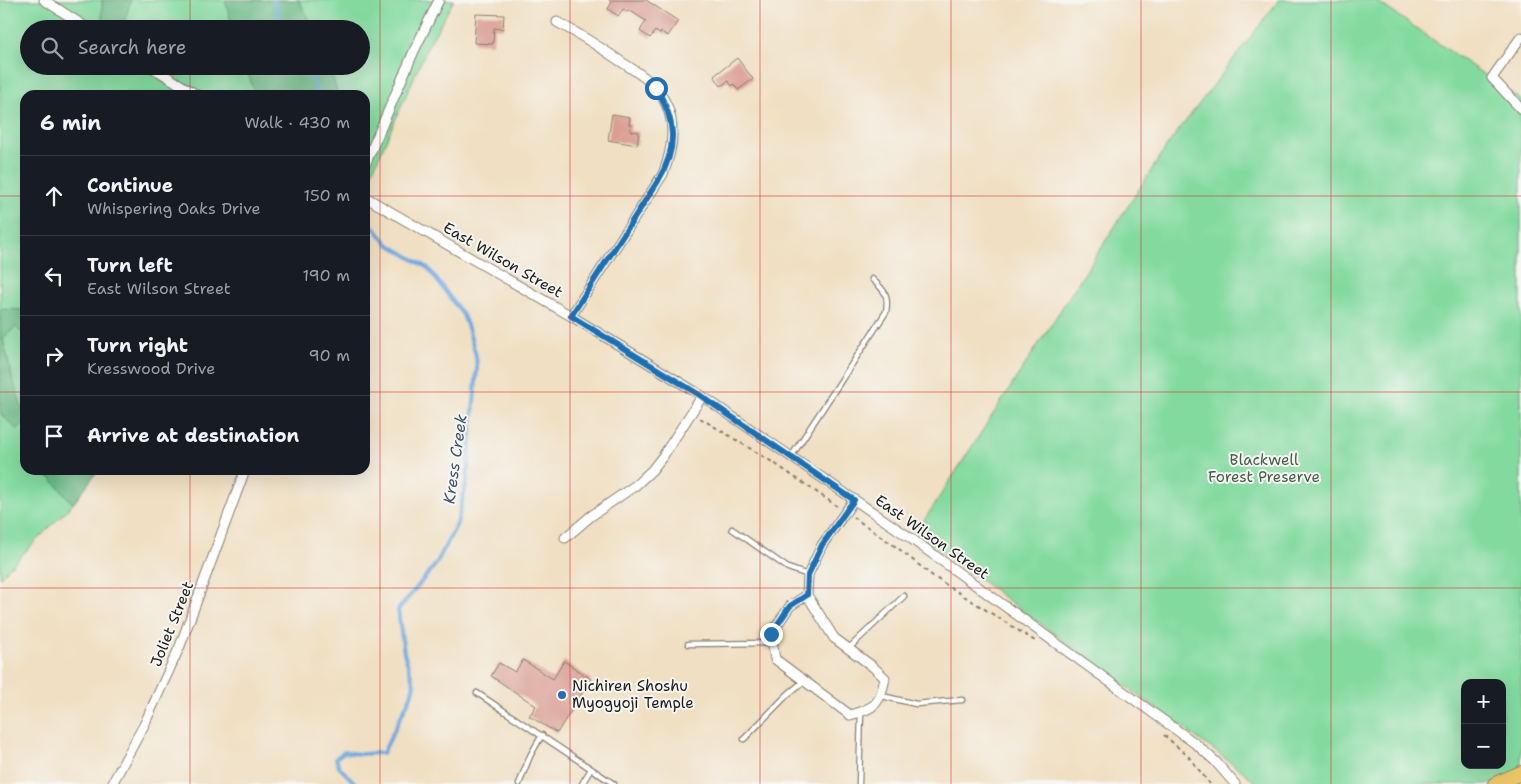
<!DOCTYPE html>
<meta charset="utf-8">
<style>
body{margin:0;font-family:"Shantell Sans",sans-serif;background:#20242c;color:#f1f3f6}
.controls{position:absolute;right:15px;bottom:15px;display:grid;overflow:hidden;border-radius:10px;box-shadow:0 5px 20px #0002}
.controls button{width:45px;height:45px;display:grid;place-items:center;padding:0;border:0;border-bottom:1px solid #363941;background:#171b24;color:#f1f3f6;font:25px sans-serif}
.stop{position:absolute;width:15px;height:15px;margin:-11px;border:4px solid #1f6fb2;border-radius:50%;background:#fff}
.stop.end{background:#1f6fb2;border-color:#fff;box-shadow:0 1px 5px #0008}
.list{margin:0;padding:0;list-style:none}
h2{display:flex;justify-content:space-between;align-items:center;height:65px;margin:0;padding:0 20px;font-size:21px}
h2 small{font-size:16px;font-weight:400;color:#9ea1a6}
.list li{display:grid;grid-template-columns:32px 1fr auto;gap:15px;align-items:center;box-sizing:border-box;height:80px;padding:0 20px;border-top:1px solid #363941}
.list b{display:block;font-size:19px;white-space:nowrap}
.list p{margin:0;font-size:16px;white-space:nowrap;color:#9ea1a6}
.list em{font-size:16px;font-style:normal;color:#9ea1a6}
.icon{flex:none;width:28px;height:28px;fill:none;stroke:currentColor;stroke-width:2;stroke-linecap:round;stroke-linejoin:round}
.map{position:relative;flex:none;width:1521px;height:784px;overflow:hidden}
.search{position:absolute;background:#171b24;box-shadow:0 5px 20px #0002;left:20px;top:20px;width:350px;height:55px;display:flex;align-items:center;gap:12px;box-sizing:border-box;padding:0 18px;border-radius:28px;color:#9ea1a6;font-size:19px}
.panel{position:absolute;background:#171b24;box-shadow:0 5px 20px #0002;left:20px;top:90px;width:350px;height:385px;border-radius:15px}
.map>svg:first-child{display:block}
.green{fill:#83da9f;stroke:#507b5e;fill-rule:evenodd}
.forest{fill:#6aba86;stroke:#436b51}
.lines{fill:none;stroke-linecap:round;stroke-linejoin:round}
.stream{stroke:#6faae0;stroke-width:4}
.building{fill:#da9e93}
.lane-casing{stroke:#867e6f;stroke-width:7}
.street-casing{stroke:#867e6f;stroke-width:11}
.primary-casing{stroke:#867e6f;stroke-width:16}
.path{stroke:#867e6f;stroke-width:2;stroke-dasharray:4 4;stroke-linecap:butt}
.lane{stroke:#fff;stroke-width:4.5}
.street{stroke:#fff;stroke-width:9}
.primary{stroke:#eac669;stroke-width:14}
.route{stroke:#1f6fb2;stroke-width:6}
.grid{fill:none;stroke:#d62828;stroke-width:1;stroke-opacity:0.55}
.poi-dot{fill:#1f6fb2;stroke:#f6f6f2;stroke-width:2}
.labels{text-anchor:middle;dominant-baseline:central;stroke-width:4;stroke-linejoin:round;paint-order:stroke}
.street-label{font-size:15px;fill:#1c1c1c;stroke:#f6f6f2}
.park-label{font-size:15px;fill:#405e4a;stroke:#f6f6f2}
.poi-label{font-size:15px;fill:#1c1c1c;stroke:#f6f6f2;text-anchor:start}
.water-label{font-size:16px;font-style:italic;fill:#3d556a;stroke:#f6f6f2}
</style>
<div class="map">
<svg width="1521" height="784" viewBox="0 0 1521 784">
<rect width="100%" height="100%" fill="#f6f6f2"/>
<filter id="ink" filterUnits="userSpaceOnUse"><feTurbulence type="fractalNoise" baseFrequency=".02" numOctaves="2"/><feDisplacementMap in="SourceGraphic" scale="10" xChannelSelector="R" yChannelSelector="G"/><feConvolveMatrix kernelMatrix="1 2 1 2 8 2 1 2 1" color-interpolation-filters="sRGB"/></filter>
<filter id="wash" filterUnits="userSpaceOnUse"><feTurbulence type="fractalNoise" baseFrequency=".0096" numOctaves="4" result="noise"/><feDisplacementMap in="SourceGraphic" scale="20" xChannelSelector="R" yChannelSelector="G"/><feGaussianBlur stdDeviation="1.12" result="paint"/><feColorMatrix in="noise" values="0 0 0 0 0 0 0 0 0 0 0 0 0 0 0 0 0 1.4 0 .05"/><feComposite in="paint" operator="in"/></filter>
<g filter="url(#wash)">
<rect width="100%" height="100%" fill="#f0dfc2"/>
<path class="green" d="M0 0H454L427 48 365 188V95H25V470H98L73 504 0 577ZM29 29H361V66H29Z
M1279 0H1375L1521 100V767L1498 784H1257L1245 773 916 533 1169 143ZM1465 683H1502V765H1465Z"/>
<path class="forest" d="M102 0H131L122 29H110L102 22Z
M225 0H299L313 29H233Z
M245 66H329L338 95H259L253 88Z
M2 309 25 310V336L16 327 3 338 12 377 25 417V422L17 430 0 413V311Z
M27 470H98L73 504 51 478Z"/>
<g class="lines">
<path class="stream" d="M274 0C278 10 278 19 283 29
M306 66 319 95
M356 784 339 767 336 758 344 752 359 754 383 753 411 696 414 684 404 653 398 610 436 564 457 524 467 480 477 369 476 356 468 328 463 315 428 268 388 244 369 222"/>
</g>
<g id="blocks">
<path class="building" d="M609 0H646L678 21 668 36 661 32 660 34 655 31 650 38 640 31 646 21 629 10 628 12 623 9 618 16 608 9 612 2Z
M476 14 504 15 503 29 494 28 493 44 474 43Z
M737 58 753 79 738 90 734 84 732 86 728 81 721 86 714 76Z
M612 114 630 117 629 124 631 125 630 131 639 132 637 145 608 140Z
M523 660 553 679 564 661 591 679 557 733 529 716 536 706 491 676 499 663 515 672Z"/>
</g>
</g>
<g filter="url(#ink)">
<use href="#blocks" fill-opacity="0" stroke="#867e6f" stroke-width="1"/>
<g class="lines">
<g class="lane-casing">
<path id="lane" d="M791 457 886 312C889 294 885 291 872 279
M732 529 788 568 808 575
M688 644 773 643
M849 648 904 596
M477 693 614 784
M882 696 916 704 962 700
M744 739 787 695 804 681
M519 784 530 756 542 735
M582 784 591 769
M859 784 861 712"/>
</g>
<g class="street-casing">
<path id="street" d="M44 0 89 29
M557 22C579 34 600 47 620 61 632 69 645 76 654 86 678 112 675 144 663 174L571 316
M1521 37 1492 78 1521 109
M150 66 197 95
M365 165 414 51 439 0
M365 197 571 316 699 394 909 537 1196 744 1215 761 1235 784
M565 538 591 516 636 485 652 470 663 456 701 398
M807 595 834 638 872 666 885 678C880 705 875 708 850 715L775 659 771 634 790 606Z
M807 595 808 575 822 545 854 500
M112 784 144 725 180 646 245 470"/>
</g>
<g class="primary-casing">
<path id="primary" d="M1495 784 1521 773"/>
</g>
<path class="path" d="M700 418 774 463 837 506
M853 517 899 549 934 577 1035 641
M1164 735 1188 756 1210 784"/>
<use href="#lane" class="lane"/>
<use href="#street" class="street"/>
<use href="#primary" class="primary"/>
</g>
</g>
<g class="lines" filter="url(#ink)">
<path class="route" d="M656 88C676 120 678 148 658 181L571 316 698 394 854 500 822 545 808 575 807 595 790 606 771 634"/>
</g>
<path class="grid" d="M190 0V29M380 0V784M570 0V784M760 0V784M951 0V784M1141 0V784M1331 0V784M190 66V95M0 196H25M365 196H1521M0 392H25M365 392H1521M190 470V784M0 588H1521"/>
<circle class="poi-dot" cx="562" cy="695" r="5"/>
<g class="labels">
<g class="street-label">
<text transform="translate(503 260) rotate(30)">East Wilson Street</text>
<text transform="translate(932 537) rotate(35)">East Wilson Street</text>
<text transform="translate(172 624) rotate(-68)">Joliet Street</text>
</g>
<g class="park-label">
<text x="1264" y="460">Blackwell<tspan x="1264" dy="17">Forest Preserve</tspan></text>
</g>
<g class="poi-label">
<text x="572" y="686">Nichiren Shoshu<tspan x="572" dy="17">Myogyoji Temple</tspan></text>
</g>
<g class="water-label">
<text transform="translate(455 459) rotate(-82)">Kress Creek</text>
</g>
</g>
</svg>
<div class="controls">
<button>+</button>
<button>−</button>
</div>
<div class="stop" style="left:656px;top:88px"></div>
<div class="stop end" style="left:771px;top:634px"></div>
<div class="search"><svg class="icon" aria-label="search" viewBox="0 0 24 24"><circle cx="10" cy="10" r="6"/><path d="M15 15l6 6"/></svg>Search here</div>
<section class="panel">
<h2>6 min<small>Walk · 430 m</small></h2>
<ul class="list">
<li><svg class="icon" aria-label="ahead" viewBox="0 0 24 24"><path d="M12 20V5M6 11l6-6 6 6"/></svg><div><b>Continue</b><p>Whispering Oaks Drive</p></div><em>150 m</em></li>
<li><svg class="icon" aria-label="left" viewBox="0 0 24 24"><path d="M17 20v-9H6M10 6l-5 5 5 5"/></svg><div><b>Turn left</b><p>East Wilson Street</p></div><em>190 m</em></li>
<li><svg class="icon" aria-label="right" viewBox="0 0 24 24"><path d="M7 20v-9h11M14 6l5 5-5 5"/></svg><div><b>Turn right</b><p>Kresswood Drive</p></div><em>90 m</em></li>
<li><svg class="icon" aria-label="arrive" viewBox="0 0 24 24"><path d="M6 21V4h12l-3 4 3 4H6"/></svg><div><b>Arrive at destination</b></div></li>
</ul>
</section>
</div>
